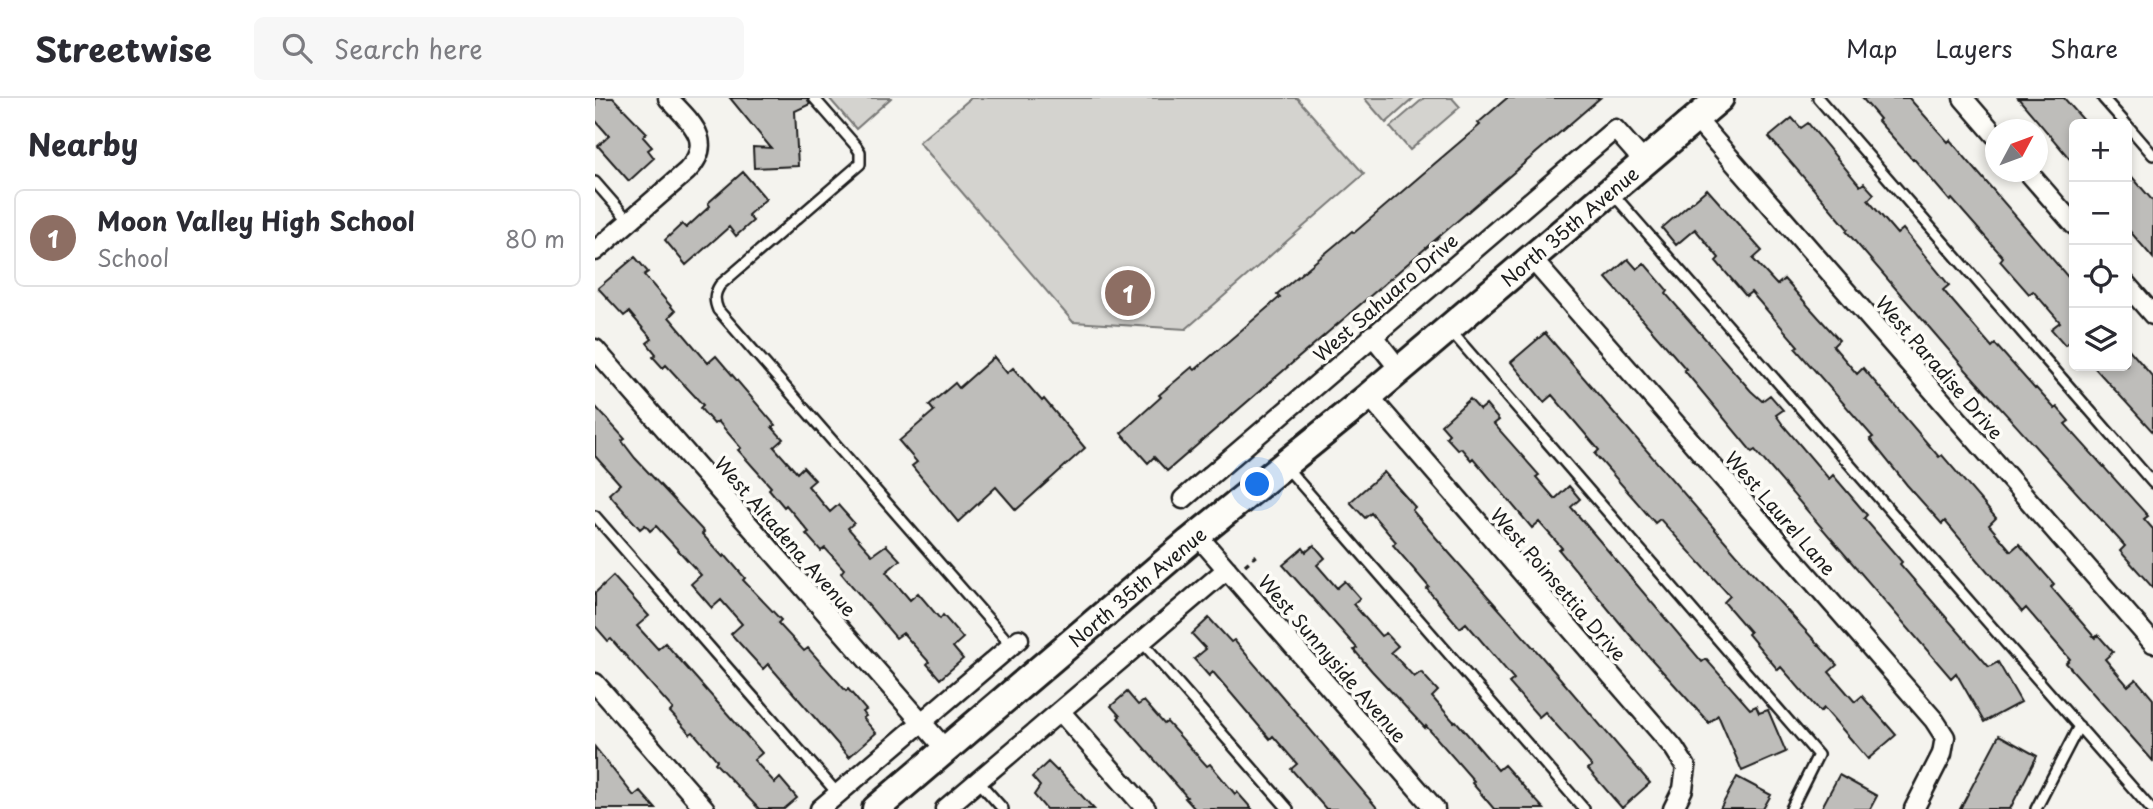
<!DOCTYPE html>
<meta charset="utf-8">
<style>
body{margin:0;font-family:"Playpen Sans",sans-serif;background:#f7f7f7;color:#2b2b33}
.controls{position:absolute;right:21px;top:21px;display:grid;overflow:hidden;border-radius:10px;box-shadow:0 4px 10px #0003}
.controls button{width:63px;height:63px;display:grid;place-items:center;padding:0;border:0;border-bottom:2px solid #e1e1e2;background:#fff;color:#2b2b33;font:35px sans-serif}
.compass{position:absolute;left:1390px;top:21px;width:63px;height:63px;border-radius:50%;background:#fff;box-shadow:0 4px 10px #0003;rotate:49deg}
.you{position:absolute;left:663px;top:387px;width:24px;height:24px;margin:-18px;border:5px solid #fff;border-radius:50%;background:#1a73e8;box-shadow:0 0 0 10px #1a73e833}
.badge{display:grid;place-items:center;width:46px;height:46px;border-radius:50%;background:#111827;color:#fff;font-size:23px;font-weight:700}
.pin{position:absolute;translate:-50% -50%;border:4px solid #fff;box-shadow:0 2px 7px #0006}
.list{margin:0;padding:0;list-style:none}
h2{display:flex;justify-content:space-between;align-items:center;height:91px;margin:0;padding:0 28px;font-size:30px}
h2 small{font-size:23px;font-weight:400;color:#7c7c81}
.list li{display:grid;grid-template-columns:46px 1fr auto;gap:21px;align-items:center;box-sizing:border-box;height:98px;margin:0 14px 14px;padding:0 14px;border:2px solid #e1e1e2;border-radius:10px}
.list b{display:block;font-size:26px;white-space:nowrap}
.list p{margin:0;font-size:23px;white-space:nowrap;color:#7c7c81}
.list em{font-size:23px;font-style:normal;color:#7c7c81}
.icon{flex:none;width:38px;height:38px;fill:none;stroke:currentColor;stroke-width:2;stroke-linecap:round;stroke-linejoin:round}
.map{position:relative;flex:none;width:1558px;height:711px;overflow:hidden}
header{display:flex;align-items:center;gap:42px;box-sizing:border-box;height:98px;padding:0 35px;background:#fff;border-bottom:2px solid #e1e1e2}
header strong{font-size:33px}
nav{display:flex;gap:38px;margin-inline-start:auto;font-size:24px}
.search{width:490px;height:63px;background:#f7f7f7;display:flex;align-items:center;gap:18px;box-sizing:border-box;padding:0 24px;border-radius:10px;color:#7c7c81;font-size:26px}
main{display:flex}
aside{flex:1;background:#fff}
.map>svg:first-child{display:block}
.pitch{fill:#d4d3cf;stroke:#787876;stroke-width:2}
.building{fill:#bebdba;stroke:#1c1c1c;stroke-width:2}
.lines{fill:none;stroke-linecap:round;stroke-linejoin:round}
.lane-casing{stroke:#1c1c1c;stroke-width:14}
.street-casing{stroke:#1c1c1c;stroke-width:23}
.secondary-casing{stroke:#1c1c1c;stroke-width:32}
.path{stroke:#1c1c1c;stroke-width:3.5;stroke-dasharray:5 5;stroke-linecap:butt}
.lane{stroke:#fdfcf7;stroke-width:9}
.street{stroke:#fdfcf7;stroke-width:18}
.secondary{stroke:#fdfcf7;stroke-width:26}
.labels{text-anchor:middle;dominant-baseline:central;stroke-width:7;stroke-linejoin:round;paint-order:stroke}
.street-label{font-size:19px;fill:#1c1c1c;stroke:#fdfcf7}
</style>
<header>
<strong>Streetwise</strong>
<div class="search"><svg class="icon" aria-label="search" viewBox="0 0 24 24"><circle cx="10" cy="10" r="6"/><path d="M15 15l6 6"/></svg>Search here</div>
<nav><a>Map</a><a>Layers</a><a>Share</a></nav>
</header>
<main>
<aside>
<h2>Nearby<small></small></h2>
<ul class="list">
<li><span class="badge" style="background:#8d6e63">1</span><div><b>Moon Valley High School</b><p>School</p></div><em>80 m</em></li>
</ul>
</aside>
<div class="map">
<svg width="1558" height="711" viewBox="0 0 1558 711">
<rect width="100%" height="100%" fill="#f4f3ee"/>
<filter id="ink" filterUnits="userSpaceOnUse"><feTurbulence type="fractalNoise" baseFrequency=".0143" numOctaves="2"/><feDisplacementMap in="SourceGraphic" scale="14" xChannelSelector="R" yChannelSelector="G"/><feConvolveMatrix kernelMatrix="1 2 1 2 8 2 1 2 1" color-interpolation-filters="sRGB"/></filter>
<g filter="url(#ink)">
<path class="pitch" d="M234 0H296L261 31Z
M376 0H702L769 76 591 231 478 224 324 44Z
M772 0H819L791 25 770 1Z
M829 0H857L865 9 815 52 795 29Z"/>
<path class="building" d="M0 0H18L52 35 48 39 57 49 53 52 59 60 34 83 3 48 14 38 0 22Z
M135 0H212L215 6 200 13 203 68 159 70 158 49 176 50Z
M912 0H1005L572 373 559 359 553 365 526 335 566 299 564 297 597 269 600 272 685 199 682 196 708 174 757 133 759 135 838 67 885 27 883 25Z
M1267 0H1314L1353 44 1355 42 1479 186V241L1470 247 1456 231 1465 224 1438 193 1434 196 1405 163 1408 159 1357 101 1355 103 1319 61 1318 62 1283 23 1285 21Z
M1423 0H1469L1492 26H1479V66Z
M1197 20 1206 30 1213 25 1265 88 1269 85 1279 96 1273 102 1302 136 1308 131 1354 187 1348 192 1397 249 1400 246 1440 291 1441 290 1460 311 1462 309 1474 323 1470 326 1553 418 1549 421 1558 431V490L1525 453 1530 448 1371 272 1251 133 1253 131 1174 39Z
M1532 73 1558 103V160L1532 130Z
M148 74 171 101 153 117 158 123 141 138 134 129 91 167 70 142 87 126 91 130 115 108 113 105Z
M1112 91 1167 153 1158 161 1182 187 1189 181 1244 242 1238 248 1262 276 1268 270 1344 359 1347 357 1401 420 1394 427 1416 453 1424 446 1459 486 1456 489 1500 540 1503 537 1518 554 1510 561 1533 588 1541 581 1558 601V663L1471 565 1475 561 1431 510 1427 514 1350 423 1347 426 1312 387 1275 341 1278 339 1200 250 1203 248 1156 194 1151 198 1121 163 1124 160 1100 131 1081 147 1067 130Z
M40 159 53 174 49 177 80 213 74 219 113 265 121 258 180 327 177 329 188 341 179 349 202 375 208 369 220 382 213 388 235 414 243 407 259 425 253 430 277 457 291 447 305 462 291 474 315 502 323 495 345 521 348 517 368 540 358 549 368 561 345 581 332 566 334 564 308 535 301 540 246 475 249 471 230 450 226 453 211 436 214 434 191 407 189 409 174 391 176 389 143 352 146 350 123 323 119 326 105 310 108 307 71 267 68 270 58 259 61 256 52 245 57 241 34 214 29 218 3 190Z
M1033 161 1042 171 1049 165 1073 193 1071 196 1156 293 1167 303 1175 297 1188 312 1181 317 1188 327 1234 381 1238 377 1272 417 1269 420 1307 464 1305 466 1394 569 1403 564 1426 604 1389 624 1361 575 1356 580 1160 352 1157 354 1089 272 1091 271 1011 180Z
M950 235 1156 473 1242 567 1234 574 1260 604 1267 598 1301 637 1273 661 1229 610 1225 614 1186 569 1183 572 1153 536 1155 534 1129 504 1135 498 1065 421 1060 425 1000 356 1004 352 957 297 949 304 916 264Z
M1532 249 1558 279V334L1498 268H1532Z
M399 259 412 275 418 270 447 303 449 301 490 350 421 412 401 389 363 424 317 368 322 364 304 343 339 313 334 307 360 285 364 290Z
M875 301 885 312 891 307 904 322 899 326 944 377 941 379 960 401 974 388 985 401 976 409 1107 564 1111 561 1155 611 1161 608 1164 615 1173 612 1191 654 1147 673 1123 617 1114 625 1040 543 964 452 967 450 944 424 937 430 878 360 876 362 866 350 863 352 851 339 854 336 846 327Z
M0 308 30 341 27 343 40 360 109 434 107 436 128 459 130 457 150 480 148 482 186 522 183 525 209 553 213 550 251 593 253 591 271 612 268 614 271 618 268 620 281 635 254 659 173 566 168 571 136 536 147 526 126 502 117 510 96 486 106 477 61 428 55 433 50 427 45 431 14 396 25 386 0 358Z
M789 374 820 409 817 412 856 457 946 558 1055 685 1027 710 993 671 997 668 950 614 944 619 914 585 919 581 871 525 865 530 832 491 834 489 798 447 801 444 776 415 770 420 755 404Z
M719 447 730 460 722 467 742 490 750 483 765 500 758 506 786 538 791 535 803 548 796 554 819 579 826 574 843 593 837 599 859 624 861 623 903 672 909 667 949 711H899L877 685 879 683 831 628 830 630 777 573 759 552 762 550 688 467 708 450 711 454Z
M18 478 54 518 42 528 63 551 70 545 167 655 159 662 180 685 185 680 202 700 189 711H164L120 665 122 662 98 634 95 636 75 614 78 611 16 541 13 543 0 528V495Z
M614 520 636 544 639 542 783 711H731L696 671 702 666 678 638 675 641 618 574 614 578 599 561 611 551 597 536Z
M532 594 543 607 549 603 569 626 572 624 612 668 615 666 640 696 642 694 657 711H600L590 700 592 699 523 620 525 618 516 608Z
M1404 637 1442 658 1415 711H1365Z
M0 649 39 698 45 693 61 711H0Z
M453 664 462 673 463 672 499 711H451L439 697 445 688 437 679Z
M1244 677 1282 698 1275 711H1226Z
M1142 679 1176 697 1168 711H1125Z"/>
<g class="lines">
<g class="lane-casing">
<path id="lane" d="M219 0 261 48 265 54V66L125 187C119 196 119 202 123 212L416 547
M1223 0 1558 385
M1508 0 1531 26
M1532 27 1558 57
M0 84 34 123
M1018 96 1556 711
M855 232 1223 657 1196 711
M691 369 989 711
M0 418 243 696
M547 544 693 711
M383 683 408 711
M1441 711 1484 628"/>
</g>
<g class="street-casing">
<path id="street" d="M1368 0 1400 37
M1101 21 1558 545
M1433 74 1479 127
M0 153 92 73C121 43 95 24 73 0
M937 161 1339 622 1350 639 1347 656 1319 711
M1532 187 1558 217
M777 237 805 272
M0 251 351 652
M774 298 1079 650 1091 669 1088 691 1078 711
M588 401 1020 31 1050 65
M603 438 840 711
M0 585 110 711
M465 613 551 711
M225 711 424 541
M350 711 632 471"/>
</g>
<g class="secondary-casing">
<g id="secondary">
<path id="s1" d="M281 711 594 444 774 298 1125 0"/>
</g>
</g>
<path class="path" d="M650 467 664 455"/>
<use href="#lane" class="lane"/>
<use href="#street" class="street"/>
<use href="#secondary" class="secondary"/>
</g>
</g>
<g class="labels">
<g class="street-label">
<text stroke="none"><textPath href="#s1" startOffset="906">North 35th Avenue</textPath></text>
<text transform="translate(790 199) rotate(-41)">West Sahuaro Drive</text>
<text transform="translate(1345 269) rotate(49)">West Paradise Drive</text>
<text transform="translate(1186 415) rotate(49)">West Laurel Lane</text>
<text transform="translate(191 438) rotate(49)">West Altadena Avenue</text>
<text transform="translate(964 486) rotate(49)">West Poinsettia Drive</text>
<text stroke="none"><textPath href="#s1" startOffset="343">North 35th Avenue</textPath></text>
<text transform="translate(738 560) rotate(49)">West Sunnyside Avenue</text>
</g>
</g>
</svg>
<div class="controls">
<button>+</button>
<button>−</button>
<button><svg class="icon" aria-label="locate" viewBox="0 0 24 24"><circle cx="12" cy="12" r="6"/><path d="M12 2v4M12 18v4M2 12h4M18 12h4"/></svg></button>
<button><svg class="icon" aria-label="layers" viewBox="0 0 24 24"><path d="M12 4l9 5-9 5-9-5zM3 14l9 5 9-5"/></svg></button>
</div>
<svg class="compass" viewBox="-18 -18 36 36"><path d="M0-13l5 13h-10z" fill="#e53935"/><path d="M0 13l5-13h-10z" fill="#7c7c81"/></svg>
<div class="you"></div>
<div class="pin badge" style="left:533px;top:195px;background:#8d6e63">1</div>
</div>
</main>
